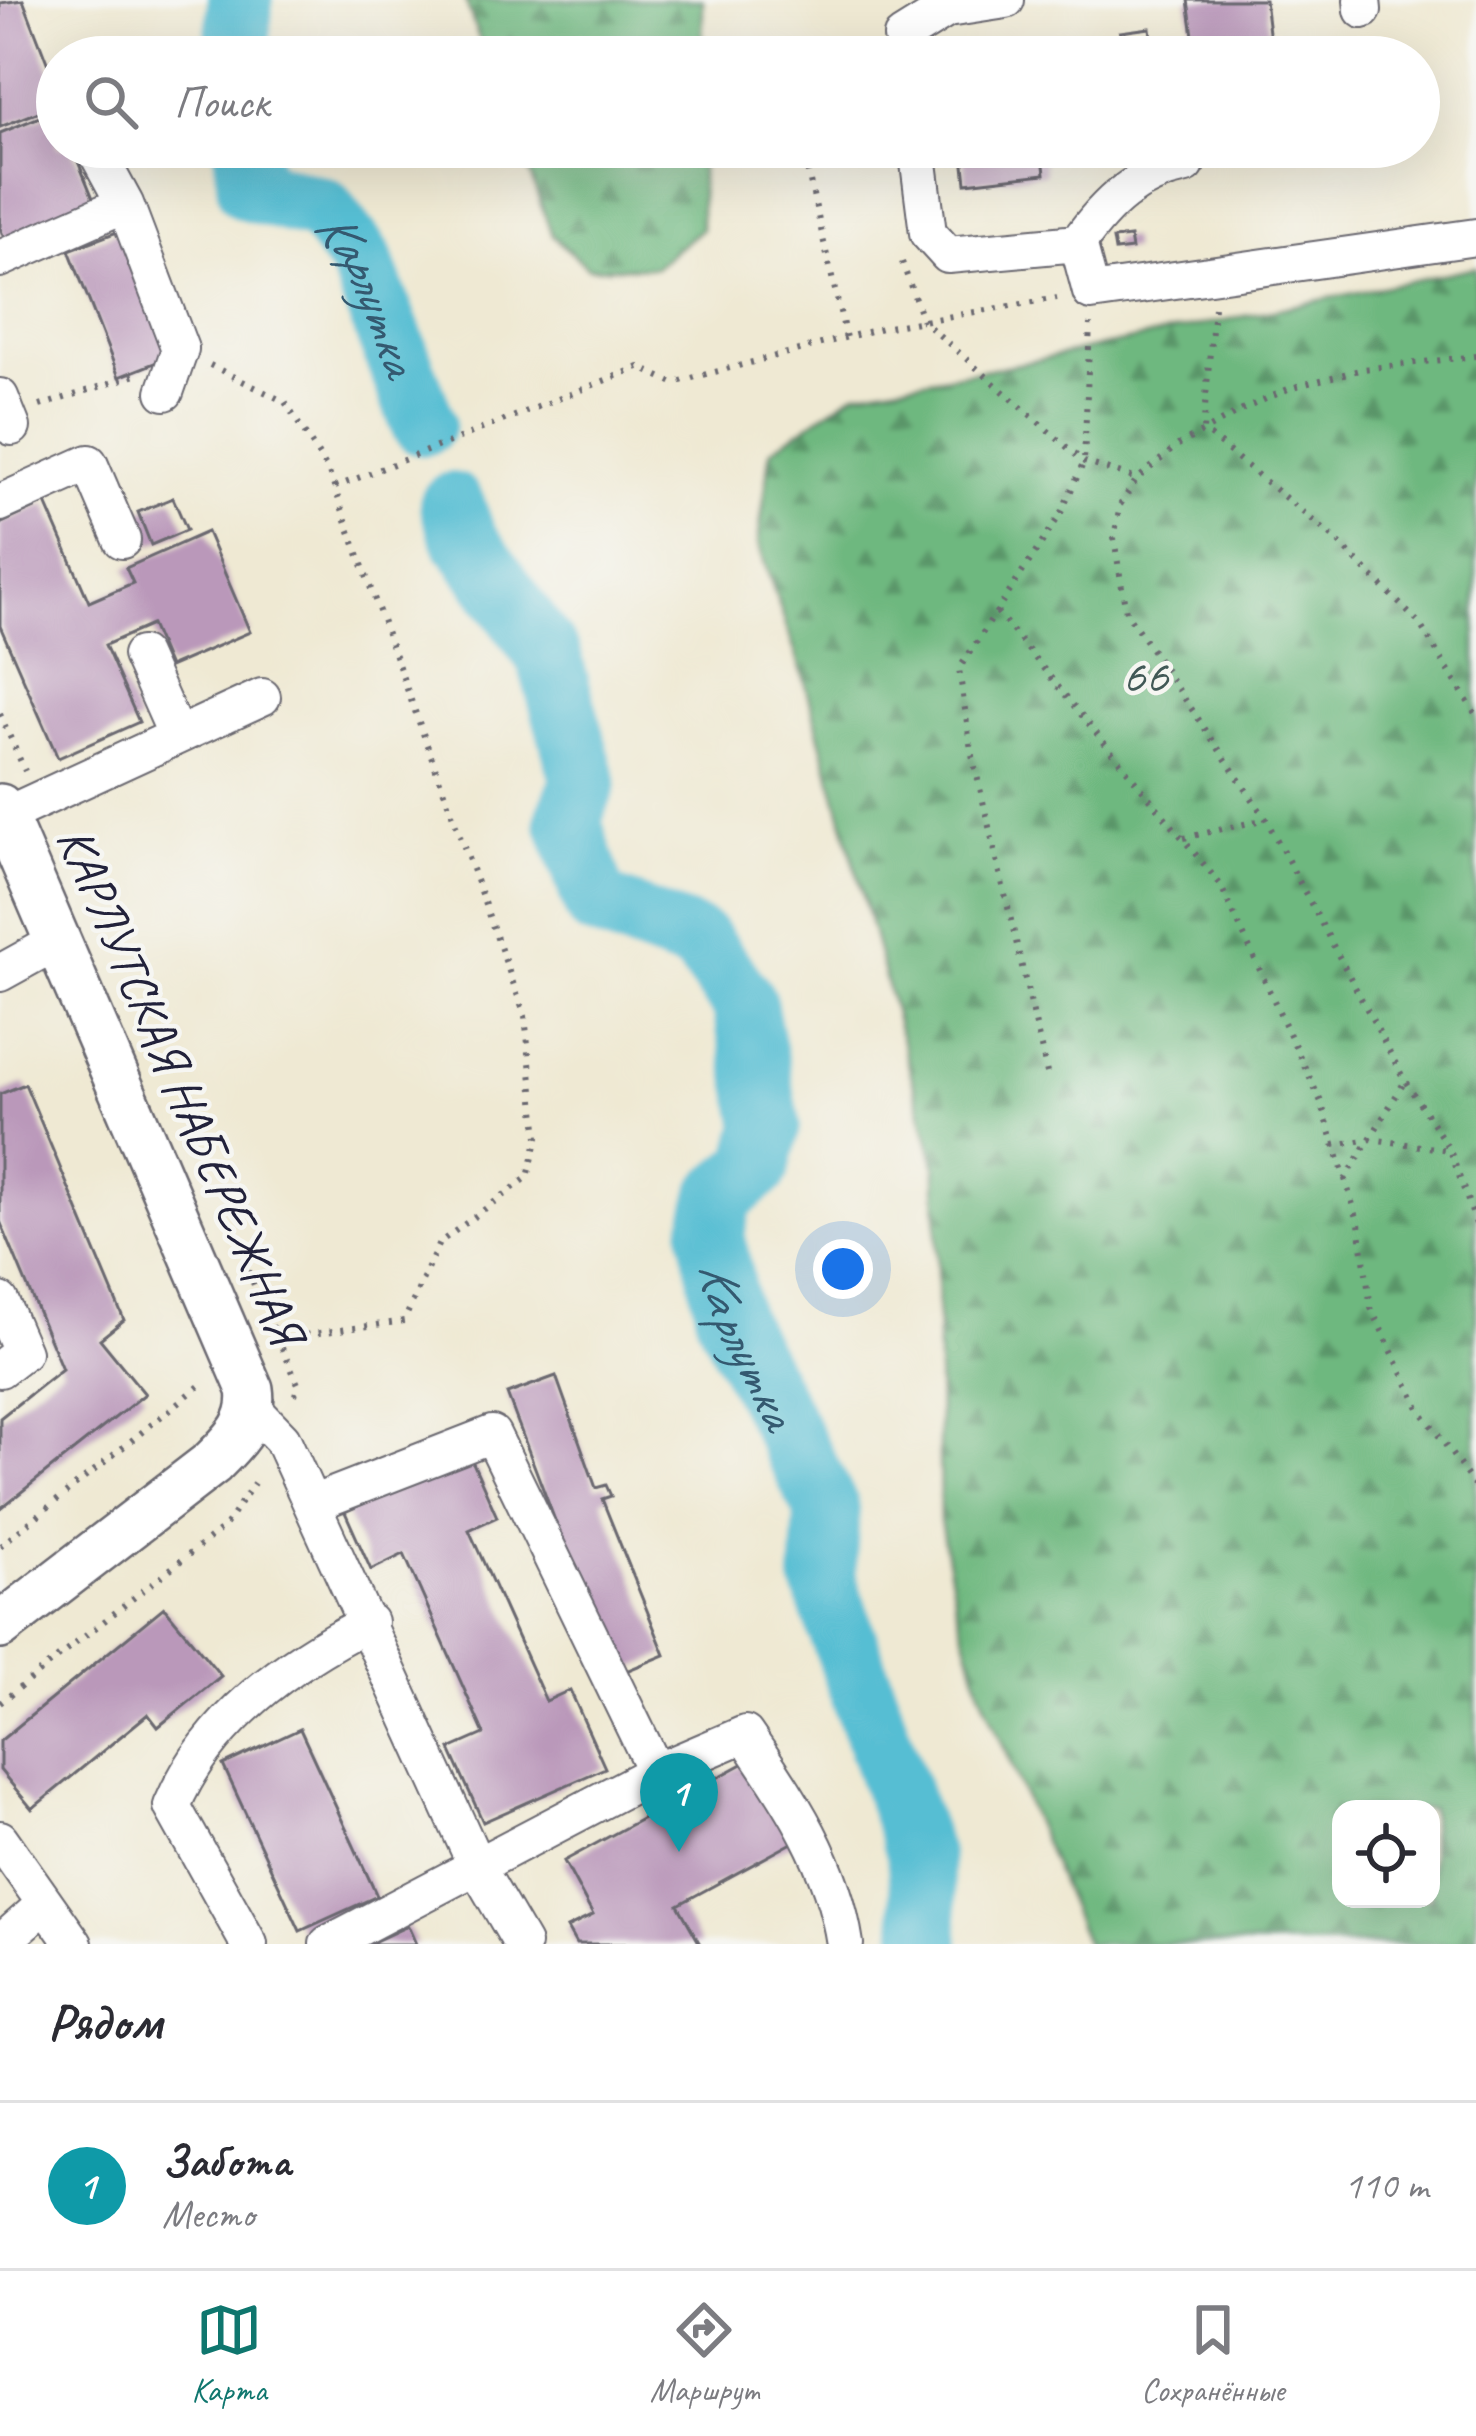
<!DOCTYPE html>
<html lang="ru">
<meta charset="utf-8">
<style>
body{margin:0;font-family:Caveat,sans-serif;background:#f7f7f7;color:#2b2b33}
.controls{position:absolute;right:36px;bottom:36px;display:grid;overflow:hidden;border-radius:24px;box-shadow:0 12px 48px #0002}
.controls button{width:108px;height:108px;display:grid;place-items:center;padding:0;border:0;border-bottom:3px solid #e1e1e2;background:#fff;color:#2b2b33;font:60px sans-serif}
.you{position:absolute;left:843px;top:1269px;width:42px;height:42px;margin:-30px;border:9px solid #fff;border-radius:50%;background:#1a73e8;box-shadow:0 0 0 18px #1a73e833}
.badge{display:grid;place-items:center;width:78px;height:78px;border-radius:50%;background:#0f766e;color:#fff;font-size:39px;font-weight:700}
.pin{position:absolute;translate:-50% -99px;filter:drop-shadow(0 3px 6px #0008)}
.pin::after{content:'';position:absolute;top:63px;width:42px;height:36px;background:inherit;clip-path:polygon(0 0,100% 0,50% 100%)}
.list{margin:0;padding:0;list-style:none}
h2{display:flex;justify-content:space-between;align-items:center;height:156px;margin:0;padding:0 48px;font-size:51px}
h2 small{font-size:39px;font-weight:400;color:#7c7c81}
.list li{display:grid;grid-template-columns:78px 1fr auto;gap:36px;align-items:center;box-sizing:border-box;height:168px;padding:0 48px;border-top:3px solid #e1e1e2}
.list b{display:block;font-size:45px;white-space:nowrap}
.list p{margin:0;font-size:39px;white-space:nowrap;color:#7c7c81}
.list em{font-size:39px;font-style:normal;color:#7c7c81}
.icon{flex:none;width:66px;height:66px;fill:none;stroke:currentColor;stroke-width:2;stroke-linecap:round;stroke-linejoin:round}
.map{position:relative;flex:none;width:1476px;height:1944px;overflow:hidden}
.search{position:absolute;background:#fff;box-shadow:0 12px 48px #0002;left:36px;right:36px;top:36px;height:132px;display:flex;align-items:center;gap:30px;box-sizing:border-box;padding:0 42px;border-radius:66px;color:#7c7c81;font-size:45px}
.sheet{height:324px;background:#fff}
nav{display:flex;justify-content:space-around;align-items:center;box-sizing:border-box;height:168px;border-top:3px solid #e1e1e2;background:#fff;font-size:33px;color:#7c7c81}
nav a{display:grid;justify-items:center;gap:6px}
nav .on{color:#0f766e}
.map>svg:first-child{display:block}
.forest{fill:url(#forest-firs);stroke:#486d5d;stroke-width:3;fill-rule:evenodd}
.lines{fill:none;stroke-linecap:round;stroke-linejoin:round}
.river{stroke:#56bed3;stroke-width:66}
.building{fill:#ba98ba}
.minor-casing{stroke:#6a6870;stroke-width:40}
.major-casing{stroke:#6a6870;stroke-width:50}
.path{stroke:#6a6870;stroke-width:6;stroke-dasharray:3 9;stroke-linecap:butt}
.minor{stroke:#fff;stroke-width:36}
.major{stroke:#fff;stroke-width:45}
.labels{text-anchor:middle;dominant-baseline:central;stroke-width:9;stroke-linejoin:round;paint-order:stroke}
.park-label{font-size:51px;fill:#415856;stroke:#f6f6f2}
.street-label{font-size:51px;fill:#22223b;stroke:#f6f6f2}
.water-label{font-size:54px;font-style:italic;fill:#345970;stroke:#f6f6f2}
</style>
<div class="map">
<svg width="1476" height="1944" viewBox="0 0 1476 1944">
<defs>
<pattern id="forest-firs" width="22" height="20" patternUnits="userSpaceOnUse" patternTransform="scale(3)"><rect width="22" height="20" fill="#6eb87f"/><path d="M5 1l3.5 6h-7zM16 11l3.5 6h-7z" fill="#5a9569"/></pattern>
</defs>
<rect width="100%" height="100%" fill="#f6f6f2"/>
<filter id="ink" filterUnits="userSpaceOnUse"><feTurbulence type="fractalNoise" baseFrequency=".00833" numOctaves="2"/><feDisplacementMap in="SourceGraphic" scale="24" xChannelSelector="R" yChannelSelector="G"/><feConvolveMatrix kernelMatrix="1 2 1 2 8 2 1 2 1" color-interpolation-filters="sRGB"/></filter>
<filter id="wash" filterUnits="userSpaceOnUse"><feTurbulence type="fractalNoise" baseFrequency=".004" numOctaves="4" result="noise"/><feDisplacementMap in="SourceGraphic" scale="48" xChannelSelector="R" yChannelSelector="G"/><feGaussianBlur stdDeviation="2.7" result="paint"/><feColorMatrix in="noise" values="0 0 0 0 0 0 0 0 0 0 0 0 0 0 0 0 0 1.4 0 .05"/><feComposite in="paint" operator="in"/></filter>
<g filter="url(#wash)">
<rect width="100%" height="100%" fill="#efe9d3"/>
<path class="forest" d="M465 0H703L702 57H486Z
M520 147H701V229L655 267 588 268 552 235Z
M1476 267V1944H1086L980 1690 955 1601 940 1521 936 1167 805 681 758 543 771 450 856 392 1024 363ZM1431 1809V1899H1341V1809Z"/>
<g class="lines">
<g class="river">
<path d="M237 57 240 0"/>
<path id="s1" d="M246 147 250 189 322 209 359 257 423 423"/>
<path id="s2" d="M452 505 464 538 549 657 584 782 568 820 596 904 699 942 744 1003 768 1125 757 1167 721 1196 712 1233 728 1317 827 1509 823 1578 919 1855 927 1944"/>
</g>
</g>
<g id="blocks">
<path class="building" d="M23 0 57 88V105L0 127V3Z
M1188 0H1265L1272 57H1196Z
M1150 28 1154 57H951L950 50 1015 42 1016 50 1122 44 1120 32Z
M57 110V147H72L97 208 7 245 0 228V133Z
M962 147H1042L1045 174 966 183Z
M125 229 175 355 119 377 69 250Z
M1130 237 1132 249 1115 251 1113 239Z
M173 498 187 530 151 545 138 512Z
M46 503 89 602 133 583 126 568 207 532 250 632 169 667 151 625 105 645 139 722 58 758 0 626V524Z
M25 1084 124 1320 100 1339 145 1394 0 1509V1418L62 1369 0 1221V1094Z
M556 1376 596 1488 606 1485 611 1496 602 1499 665 1655 614 1676 507 1394Z
M470 1456 497 1517 469 1530 546 1701 570 1690 605 1768 483 1822 450 1749 484 1734 404 1554 371 1570 345 1512Z
M164 1607 221 1676 158 1727 148 1714 32 1809 0 1770V1741Z
M300 1729 377 1896 300 1931 223 1765Z
M750 1760 794 1842 678 1905 700 1944H576L567 1928 593 1915 564 1861Z
M408 1926 416 1944H369Z"/>
</g>
</g>
<g filter="url(#ink)">
<use href="#blocks" fill-opacity="0" stroke="#6a6870" stroke-width="3"/>
<g class="lines">
<g class="minor-casing">
<path id="minor" d="M1362 0 1363 10
M905 57 902 37 947 9 1006 0
M94 147 125 204
M917 147 928 233 948 255 1078 243C1107 202 1136 175 1186 165
M1078 243 1091 292 1476 237
M0 259 125 204 180 349 165 392
M0 397 12 427
M0 503 89 463 122 540
M141 655 177 736
M4 816 262 697
M0 973 58 941
M0 1301 22 1352 0 1369
M253 1409 282 1439 477 1867 522 1944
M312 1504 492 1434 656 1772 328 1944
M656 1772 745 1734C791 1800 833 1864 845 1944
M0 1839 74 1944
M0 1944 44 1905
M249 1944 172 1806C208 1720 288 1663 369 1622"/>
</g>
<g class="major-casing">
<path id="major" d="M0 807 250 1389C255 1422 234 1441 212 1463L0 1626"/>
</g>
<path class="path" d="M802 147 846 338
M1219 159 1289 147
M902 262 923 321 1084 462 1137 479
M1214 307 1203 430 1333 537 1419 623 1476 715
M1476 356 1363 369 1290 388 1244 409 1178 445 1137 479 1120 505 1114 538 1126 612 1266 819 1405 1081 1450 1150 1476 1224
M210 365 285 402 328 470 525 1016 538 1137 528 1177 439 1243 404 1321 269 1340
M40 406 136 375
M335 487 639 367 673 383 882 328 1057 298
M997 612 1220 884 1321 1102 1359 1224 1371 1308 1419 1408 1476 1488
M0 714 25 771
M1184 838 1266 819
M1047 1073 971 750 959 669 1060 515 1084 462 1090 324
M1334 1145 1371 1139 1449 1150
M1345 1180 1405 1081
M238 1249 298 1384 293 1402
M0 1546 203 1383
M0 1703 225 1526 254 1483"/>
<use href="#minor" class="minor"/>
<use href="#major" class="major"/>
</g>
</g>
<g class="labels">
<g class="park-label">
<text x="1145" y="675">66</text>
</g>
<g class="street-label">
<text transform="translate(181 1085) rotate(67)">КАРЛУТСКАЯ НАБЕРЕЖНАЯ</text>
</g>
<g class="water-label">
<text stroke="none"><textPath href="#s1" startOffset="213">Карлутка</textPath></text>
<text stroke="none"><textPath href="#s2" startOffset="996">Карлутка</textPath></text>
</g>
</g>
</svg>
<div class="controls">
<button><svg class="icon" aria-label="locate" viewBox="0 0 24 24"><circle cx="12" cy="12" r="6"/><path d="M12 2v4M12 18v4M2 12h4M18 12h4"/></svg></button>
</div>
<div class="you"></div>
<div class="pin badge" style="left:679px;top:1852px;background:#0f9aa8">1</div>
<div class="search"><svg class="icon" aria-label="search" viewBox="0 0 24 24"><circle cx="10" cy="10" r="6"/><path d="M15 15l6 6"/></svg>Поиск</div>
</div>
<section class="sheet">
<h2>Рядом<small></small></h2>
<ul class="list">
<li><span class="badge" style="background:#0f9aa8">1</span><div><b>Забота</b><p>Место</p></div><em>110 m</em></li>
</ul>
</section>
<nav>
<a class="on"><svg class="icon" aria-label="map" viewBox="0 0 24 24"><path d="M3 6l6-2 6 2 6-2v14l-6 2-6-2-6 2zM9 4v14M15 6v14"/></svg>Карта</a>
<a><svg class="icon" aria-label="directions" viewBox="0 0 24 24"><path d="M12 3l9 9-9 9-9-9zM9 14v-3h6M13 9l2 2-2 2"/></svg>Маршрут</a>
<a><svg class="icon" aria-label="saved" viewBox="0 0 24 24"><path d="M7 4h10v16l-5-4-5 4z"/></svg>Сохранённые</a>
</nav>
